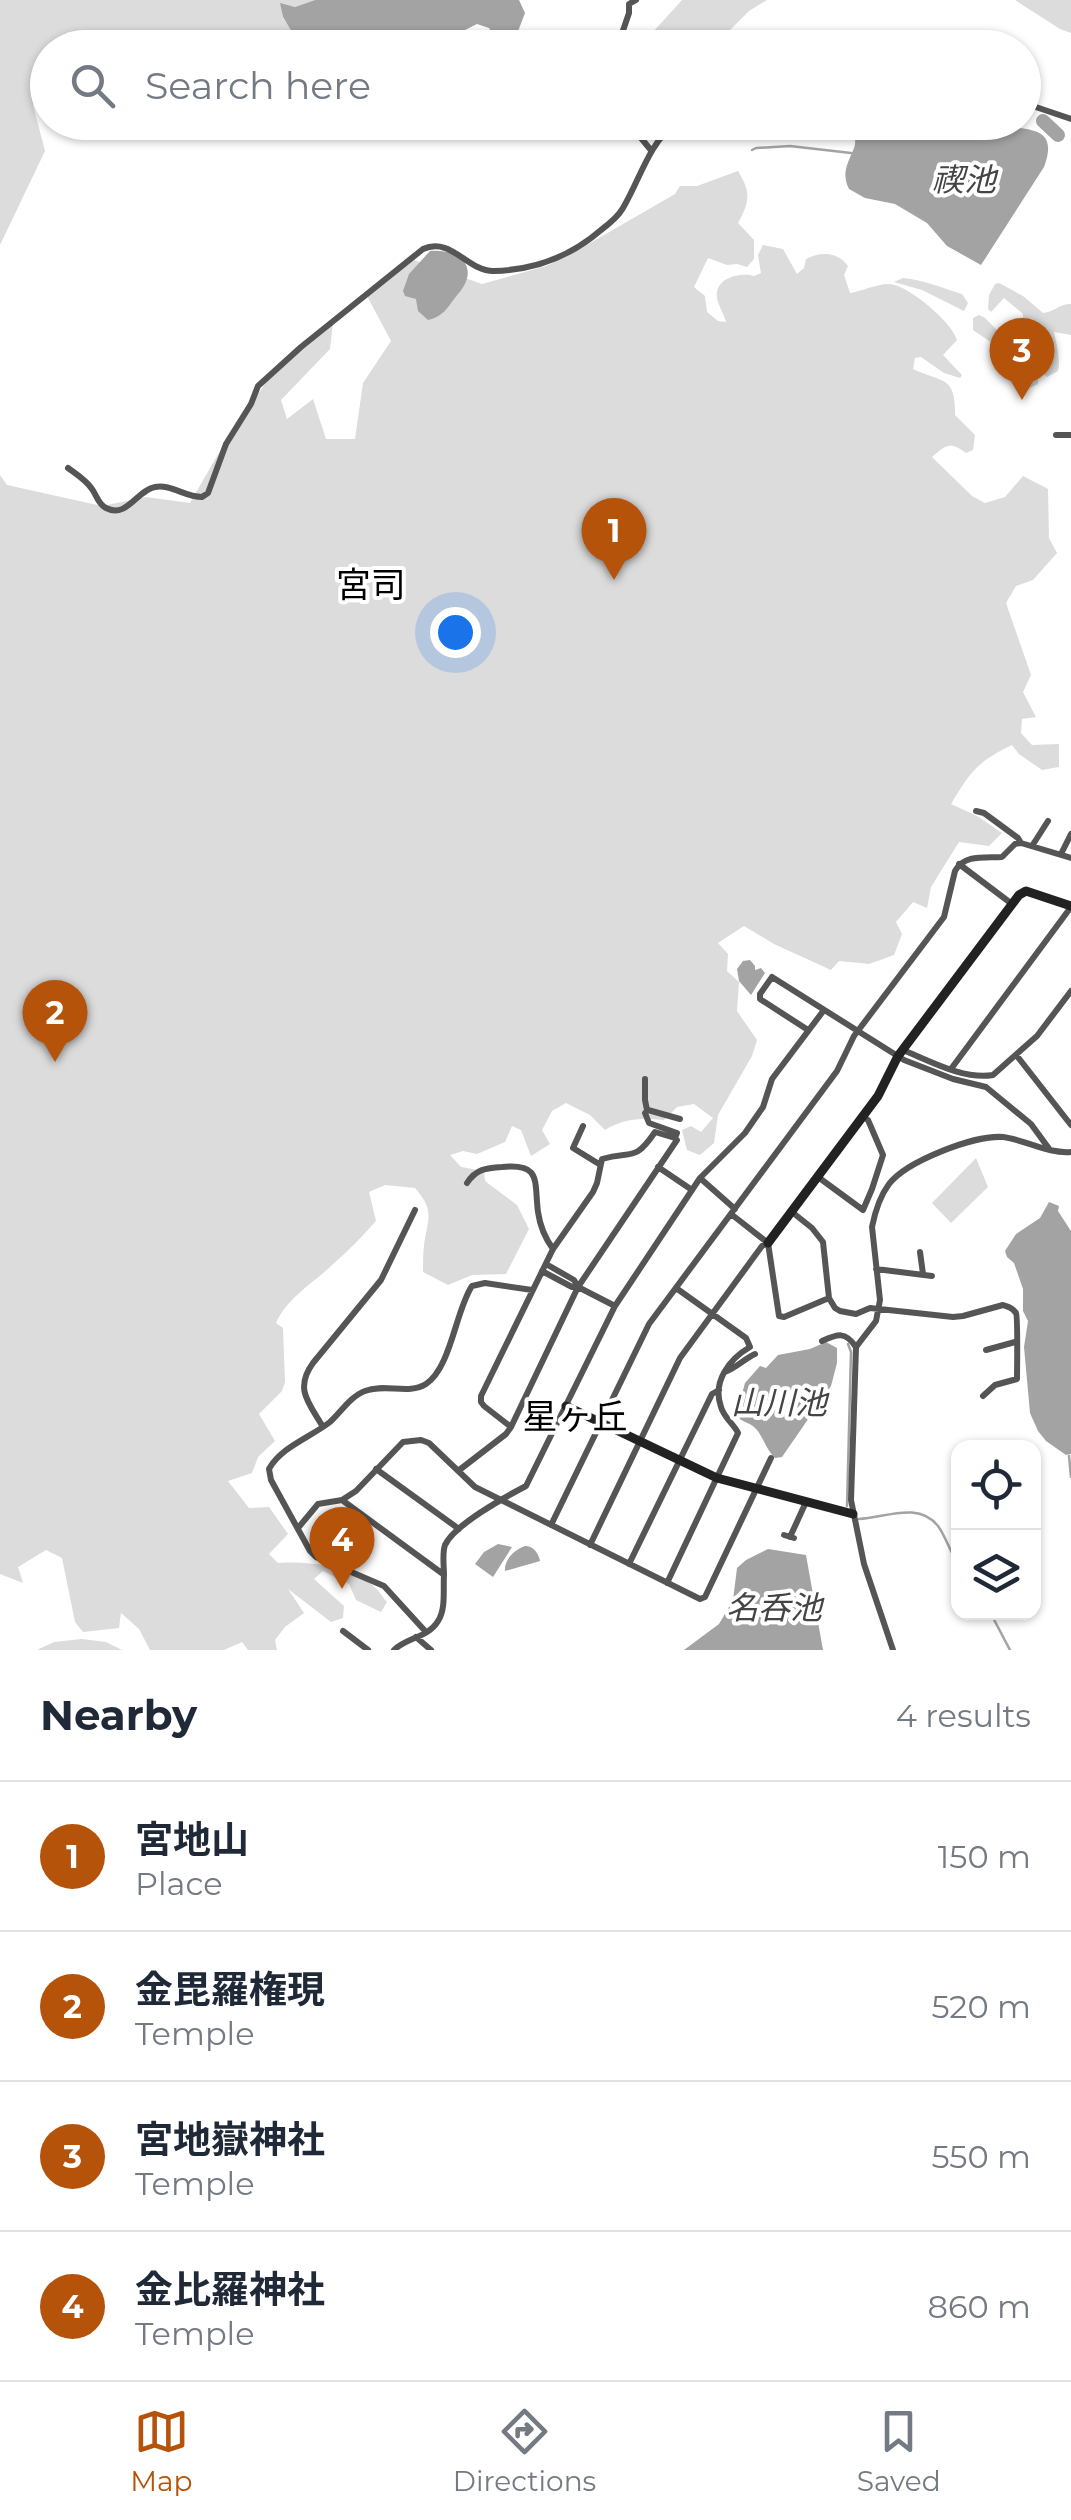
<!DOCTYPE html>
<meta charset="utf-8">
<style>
body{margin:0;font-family:Montserrat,"Noto Sans JP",sans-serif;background:#f6f6f7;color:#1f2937}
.controls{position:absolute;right:30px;bottom:30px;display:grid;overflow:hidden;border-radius:20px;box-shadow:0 2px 8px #0004}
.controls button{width:90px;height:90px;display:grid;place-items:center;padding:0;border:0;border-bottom:2px solid #e0e1e3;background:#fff;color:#1f2937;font:50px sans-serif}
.you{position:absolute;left:455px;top:632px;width:35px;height:35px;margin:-25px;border:8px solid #fff;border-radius:50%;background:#1a73e8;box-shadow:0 0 0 15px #1a73e833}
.badge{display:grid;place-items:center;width:65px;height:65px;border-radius:50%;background:#b45309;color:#fff;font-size:32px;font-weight:700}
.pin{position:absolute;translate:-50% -82px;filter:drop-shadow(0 2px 5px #0008)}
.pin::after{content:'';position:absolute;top:52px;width:35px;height:30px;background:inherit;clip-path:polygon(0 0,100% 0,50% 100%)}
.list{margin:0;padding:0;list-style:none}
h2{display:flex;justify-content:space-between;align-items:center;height:130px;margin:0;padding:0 40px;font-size:42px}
h2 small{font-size:32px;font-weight:400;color:#747a83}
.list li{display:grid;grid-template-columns:65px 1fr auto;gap:30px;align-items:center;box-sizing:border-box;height:150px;padding:0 40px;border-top:2px solid #e0e1e3}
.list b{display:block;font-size:38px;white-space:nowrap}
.list p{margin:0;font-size:32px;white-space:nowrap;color:#747a83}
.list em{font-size:32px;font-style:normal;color:#747a83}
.icon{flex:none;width:55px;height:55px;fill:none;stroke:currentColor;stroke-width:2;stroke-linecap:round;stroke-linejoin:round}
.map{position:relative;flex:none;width:1071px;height:1650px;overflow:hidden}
.search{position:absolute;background:#fff;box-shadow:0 2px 8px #0004;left:30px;right:30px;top:30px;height:110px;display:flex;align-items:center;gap:25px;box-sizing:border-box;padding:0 35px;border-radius:55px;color:#747a83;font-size:38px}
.sheet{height:730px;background:#fff}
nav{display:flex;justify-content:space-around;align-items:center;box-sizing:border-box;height:140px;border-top:2px solid #e0e1e3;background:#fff;font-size:28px;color:#747a83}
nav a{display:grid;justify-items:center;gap:5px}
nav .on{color:#b45309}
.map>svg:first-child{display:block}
.green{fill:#dcdcdc}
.water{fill:#a3a3a3}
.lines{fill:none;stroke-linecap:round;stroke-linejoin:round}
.stream{stroke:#a3a3a3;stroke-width:2.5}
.river{stroke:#a3a3a3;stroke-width:14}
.street{stroke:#555;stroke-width:6}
.secondary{stroke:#222;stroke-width:9}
.labels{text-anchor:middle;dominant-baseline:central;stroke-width:8;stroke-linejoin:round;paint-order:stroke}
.water-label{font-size:32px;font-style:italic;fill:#444;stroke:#fff}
.quarter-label{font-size:35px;fill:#000;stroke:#fff}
</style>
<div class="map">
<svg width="1071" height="1650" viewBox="0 0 1071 1650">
<rect width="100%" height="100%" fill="#fff"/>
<path class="green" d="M0 0H315L295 7 281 4 283 18 299 43 296 47 48 48 47 96 33 105 45 151 0 245Z
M682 0H767L749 11 713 47H648L652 33Z
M1015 0H1071V33L1060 29Z
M738 171C751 192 750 201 738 223L754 240V259L747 267 737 264 727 265 708 258 694 287 705 296 707 312 718 321 726 322C724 314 718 305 717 298 714 278 740 272 754 276L761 273 758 255 763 245 783 249 797 274 804 268 806 259C821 251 838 252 848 266L844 275 850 293C862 291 879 283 890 284 909 286 952 322 957 340L943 355 962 375 960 378 944 373 921 357 915 358 913 369C942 383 956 375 955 415L975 435 973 450 966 453C950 441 946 445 932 457L972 496 985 503 1005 497 1023 476 1048 489 1049 538 1057 553 1033 580 1016 586 1006 603 1031 675 1023 692 1036 717 1022 719 1021 733 1032 745 1059 744V767L1042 770 1019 754 1012 745C977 762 971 771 951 804L977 816 1002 833 989 846 959 842 931 887 927 908 913 902 896 922 902 934 894 955 869 964 839 961 831 970 774 944 744 926 718 943 728 954 727 971 739 982 737 1011 757 1040 752 1056 718 1115 714 1143 700 1155 687 1150 682 1130 691 1126 701 1132 713 1118 694 1104 677 1107 664 1120C642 1118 624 1118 605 1130L590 1115 566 1103 552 1111 542 1130 550 1144 531 1156 521 1130 512 1126 505 1142 477 1154 463 1151 450 1155 461 1167 484 1171 485 1181 517 1205 529 1229 506 1274 472 1275 448 1285 423 1272C423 1263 423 1254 424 1245 428 1217 435 1211 415 1188L385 1185 369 1192 376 1221C362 1237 347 1252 331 1266 312 1284 287 1298 276 1323L283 1328 285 1382 282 1391 259 1414 275 1441 258 1457 252 1473 228 1481 249 1508 269 1507 288 1534 269 1554 278 1563C309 1561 345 1566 371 1584 377 1588 382 1596 387 1602L381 1612 356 1600 349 1584 323 1571 314 1579 344 1606 343 1618 331 1622 288 1589 304 1613 285 1627 275 1640 277 1650H248L242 1642 224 1650H150L139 1629 121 1613 119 1628 83 1632 75 1622 62 1558 46 1550 18 1567 23 1583 0 1574V475L7 485 102 506 146 497 190 503 217 456 276 367 333 322 330 349 281 400 287 419 313 399 326 439H355L363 383 391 341 367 296 414 260 482 284 546 266 566 257 675 194 680 186H697Z
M903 278C924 280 942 288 962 294L968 303 964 311 922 290 894 282Z
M999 283 1023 296 1043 313C1054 312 1059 304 1071 304V335L1054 332C1056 343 1061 360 1058 371L1047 377 1022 354 1023 314 1004 298 991 312 988 309 989 295 995 284Z
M979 315 985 318 1001 334V340L995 345 973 330V318Z
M1018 368 1026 369 1038 378V384L1021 392 1014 384Z
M976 1158 988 1187 951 1223 932 1203Z
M82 1639 106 1642 122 1650H37L54 1642Z"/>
<path class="water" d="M315 0H519L525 13 512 47H489L488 41 493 35 489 28 477 24 459 33 444 34 434 32 420 36 405 47H321C316 33 307 30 293 34L283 17 280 3 295 7Z
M855 123 990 122C1017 133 1062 119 1044 167L981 265 947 246 927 223 895 204 865 198 849 189C841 173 848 163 854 148 857 140 853 132 855 123Z
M430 251C460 249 481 267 458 294 448 306 445 316 428 320L418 311 416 299 405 296 403 291 409 274Z
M750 960 755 966V970L761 968 765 973 751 995 739 981 737 969 743 961Z
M1049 1202 1059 1206 1058 1211 1071 1231V1454L1066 1455 1046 1441 1038 1431 1030 1413 1024 1347 1028 1321 1023 1311V1289L1014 1263 1007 1257 1005 1251 1016 1234 1040 1218Z
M826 1342 837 1348V1363L831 1386 782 1457 775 1458C766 1449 764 1439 757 1430 751 1422 743 1423 736 1416L745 1383 760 1366 766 1368 778 1355 810 1349Z
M498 1544 512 1547 493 1577 475 1564 484 1552Z
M525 1546C533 1545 539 1554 540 1561L505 1571C504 1560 514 1550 525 1546Z
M768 1549 806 1555 823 1650H684L719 1624 733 1600 737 1568 746 1560Z"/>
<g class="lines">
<path class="stream" d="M752 150 756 148 790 146 851 153
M1069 1456 1071 1477
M847 1506 851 1352 848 1344
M859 1519C885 1518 918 1501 938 1526 946 1537 950 1552 958 1563
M990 1612 1010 1650"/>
<path class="river" d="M1043 121 1058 135"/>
<path class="street" d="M617 48 629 13V4L636 0
M1024 103 1071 119
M639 122 641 138 650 149
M1056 435H1071
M68 468C76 474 86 480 92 489 97 496 98 504 106 508 127 519 137 490 155 487 171 484 185 497 202 497L208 493 226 444 251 404 258 386 301 347 423 249C451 236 468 272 494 271 534 270 571 256 601 230 609 224 618 217 623 208 641 177 647 148 675 122
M976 811 984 813 1018 838 1021 843
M1032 846 1048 821
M1061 854 1071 834
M959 864 1012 904
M808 1030 760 999V994L772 977 904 1060 953 1079 986 1087 1031 1124 1050 1150
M903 1050C930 1061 964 1080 993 1075L1037 1036 1071 991
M1017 1056 1071 1125
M951 1069 1071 907
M645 1079V1100L647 1110
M583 1126 573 1148 599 1164
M675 1138 677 1133 649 1123 645 1113 648 1110 680 1119
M658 1167 692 1190
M818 1177 863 1210 872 1189 883 1155 868 1120 863 1117
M700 1178 735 1209
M467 1183C476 1169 486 1168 502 1167 542 1163 534 1181 538 1212 540 1226 545 1238 553 1249
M792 1212 812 1228 823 1242 829 1298 835 1308 840 1311 856 1314 870 1308 953 1317 963 1316 1003 1305C1008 1307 1012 1307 1016 1313 1018 1317 1017 1369 1017 1379L995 1385 983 1396
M731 1214 768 1243 779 1316 784 1317 829 1298
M920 1252 923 1274
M546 1264 574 1280 578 1287
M876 1269 932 1276
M542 1271 572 1287H578L615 1306
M822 1341C838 1334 845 1331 856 1347
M986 1350 1015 1342
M725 1372C736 1368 744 1359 755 1354
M323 1427C309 1403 294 1389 313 1363L381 1280 415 1210
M376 1469 459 1529
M458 1471 506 1434 511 1427 578 1287 677 1140 675 1138 655 1132C634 1163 632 1150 602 1159L597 1183 593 1192 553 1249 481 1396V1402L484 1406 511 1427
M342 1500 443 1574
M551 1525 649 1324 837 1071 854 1036 944 917 955 871C965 854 984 858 1002 857L1015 844 1021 843 1071 858
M298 1528 318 1504 342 1500 356 1491 403 1442 421 1440 429 1443 475 1487 700 1599 705 1597 771 1458
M784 1535 794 1538
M790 1537 806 1502
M590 1545 680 1358 762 1246 768 1243
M629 1564 712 1394 719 1390
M667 1583 738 1433C734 1424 724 1418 721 1407 712 1382 729 1359 750 1347L746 1338 676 1288
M343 1631 368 1650
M426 1632 384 1586 316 1557 310 1551 271 1480 269 1469C281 1447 311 1437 330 1422 341 1412 351 1396 365 1391 384 1383 409 1395 426 1384 451 1368 456 1309 472 1286L485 1283 532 1290
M416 1637 431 1650
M394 1650C406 1638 429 1637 438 1621 446 1609 443 1590 444 1575 444 1567 442 1553 445 1545 454 1525 507 1496 526 1486L615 1306 700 1178 745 1133 763 1107 772 1079 824 1010
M893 1650 864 1564 851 1500 856 1347 876 1321 880 1300 872 1227C875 1212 880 1196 889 1184 907 1161 974 1135 1003 1137 1026 1140 1048 1154 1071 1152"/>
<path class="secondary" d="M768 1243 878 1096 898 1056 1019 895 1026 891 1071 906
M566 1406 717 1478 853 1514"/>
</g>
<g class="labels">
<g class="water-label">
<text x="964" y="179">禊池</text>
<text x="779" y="1402">山川池</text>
<text x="774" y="1607">名呑池</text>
</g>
<g class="quarter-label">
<text x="371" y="584">宮司</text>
<text x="575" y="1416">星ヶ丘</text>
</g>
</g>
</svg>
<div class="controls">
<button><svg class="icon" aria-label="locate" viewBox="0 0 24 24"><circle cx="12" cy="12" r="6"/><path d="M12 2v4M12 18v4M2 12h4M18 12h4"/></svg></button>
<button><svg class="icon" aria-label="layers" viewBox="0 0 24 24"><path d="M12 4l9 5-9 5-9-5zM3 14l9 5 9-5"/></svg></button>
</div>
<div class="you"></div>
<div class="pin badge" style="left:614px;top:580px">1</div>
<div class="pin badge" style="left:55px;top:1062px">2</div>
<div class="pin badge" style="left:1022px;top:400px">3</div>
<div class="pin badge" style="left:342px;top:1589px">4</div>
<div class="search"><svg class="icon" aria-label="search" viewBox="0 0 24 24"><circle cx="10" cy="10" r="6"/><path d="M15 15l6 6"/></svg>Search here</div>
</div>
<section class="sheet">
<h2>Nearby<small>4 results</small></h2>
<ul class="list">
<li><span class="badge">1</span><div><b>宮地山</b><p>Place</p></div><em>150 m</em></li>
<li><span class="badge">2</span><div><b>金毘羅権現</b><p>Temple</p></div><em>520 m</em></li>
<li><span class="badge">3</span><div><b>宮地嶽神社</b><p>Temple</p></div><em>550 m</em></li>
<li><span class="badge">4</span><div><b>金比羅神社</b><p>Temple</p></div><em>860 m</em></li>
</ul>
</section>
<nav>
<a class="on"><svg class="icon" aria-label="map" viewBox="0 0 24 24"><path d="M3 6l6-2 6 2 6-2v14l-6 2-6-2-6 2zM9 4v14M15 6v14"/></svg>Map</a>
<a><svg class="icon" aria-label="directions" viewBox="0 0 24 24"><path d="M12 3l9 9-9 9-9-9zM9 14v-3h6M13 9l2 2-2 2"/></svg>Directions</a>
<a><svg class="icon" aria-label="saved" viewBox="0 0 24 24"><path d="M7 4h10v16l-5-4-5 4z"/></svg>Saved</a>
</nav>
